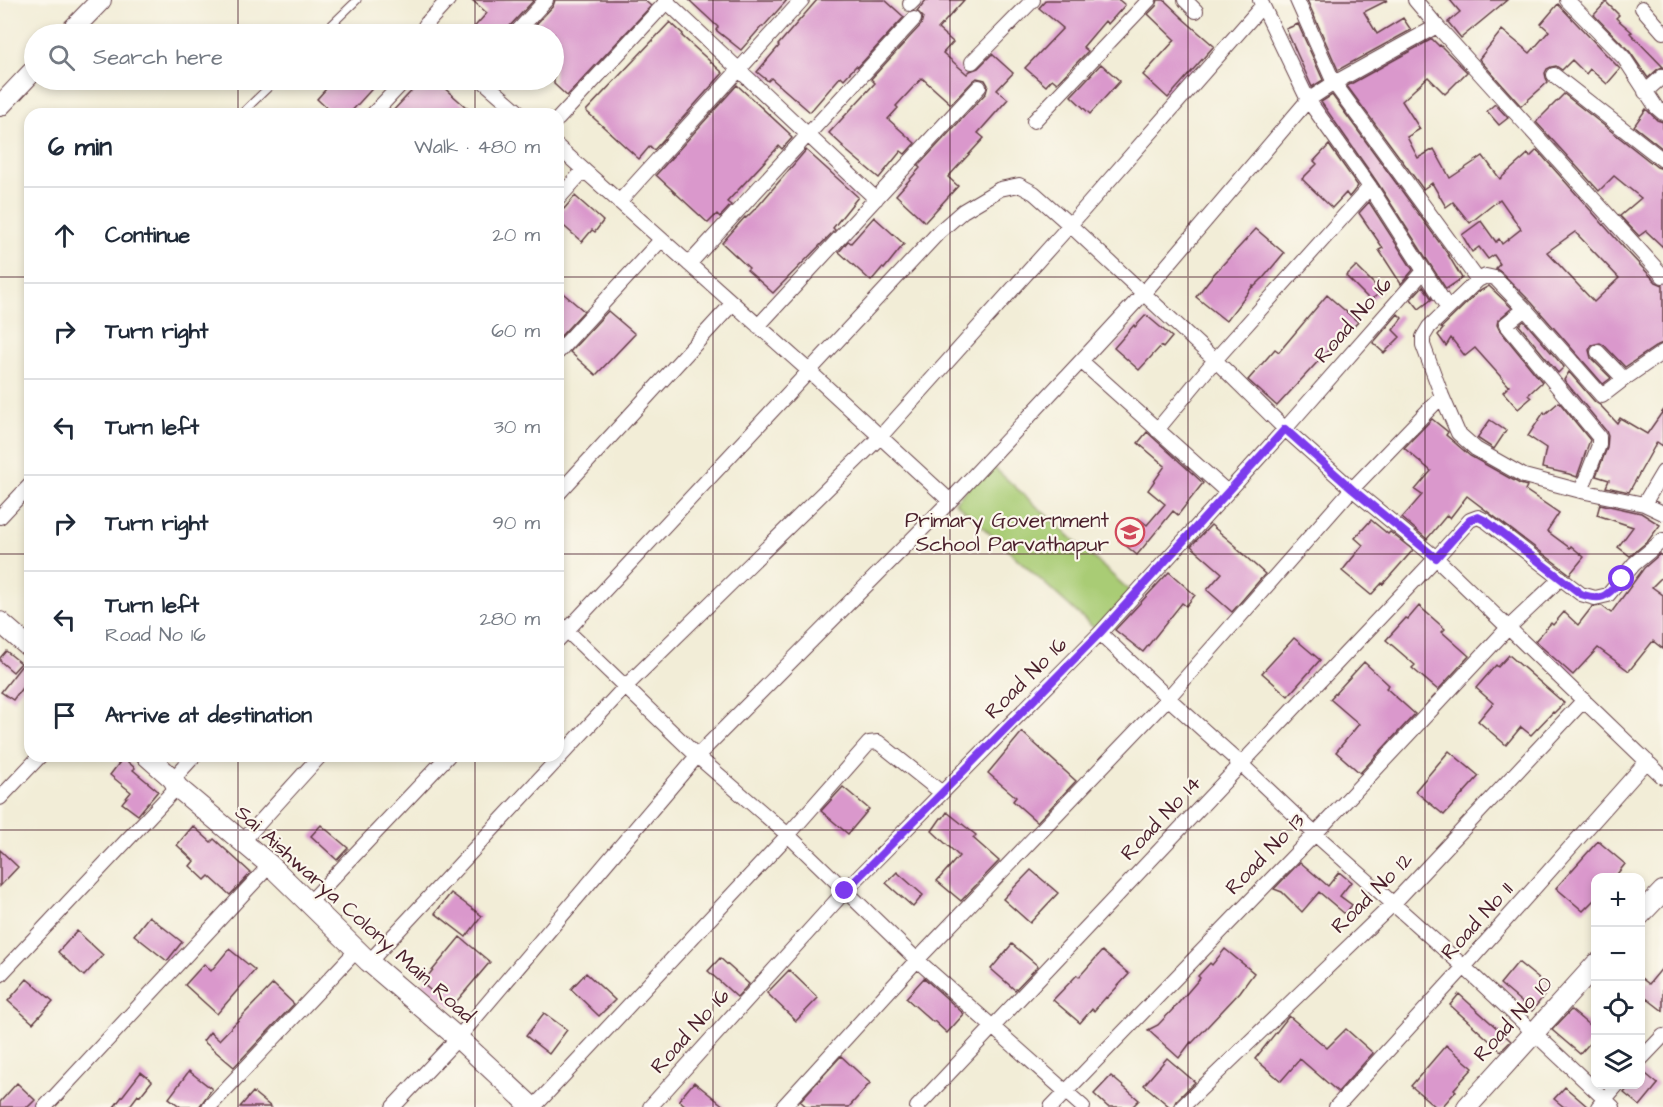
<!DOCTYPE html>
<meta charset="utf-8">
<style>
body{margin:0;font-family:"Architects Daughter",sans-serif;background:#f6f6f7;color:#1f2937}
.controls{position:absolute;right:18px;bottom:18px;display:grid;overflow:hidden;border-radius:12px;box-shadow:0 3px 9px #0003}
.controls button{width:54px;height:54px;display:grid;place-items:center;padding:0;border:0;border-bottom:2px solid #e0e1e3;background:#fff;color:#1f2937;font:30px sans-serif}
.stop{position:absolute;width:18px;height:18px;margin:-14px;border:4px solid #7c3aed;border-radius:50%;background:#fff}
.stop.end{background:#7c3aed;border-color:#fff;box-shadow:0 2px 6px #0008}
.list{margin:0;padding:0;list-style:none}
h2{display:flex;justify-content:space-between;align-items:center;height:78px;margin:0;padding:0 24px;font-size:26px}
h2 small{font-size:20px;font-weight:400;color:#747a83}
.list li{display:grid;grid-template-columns:39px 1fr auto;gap:18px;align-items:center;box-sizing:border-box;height:96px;padding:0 24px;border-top:2px solid #e0e1e3}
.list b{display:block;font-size:22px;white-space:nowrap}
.list p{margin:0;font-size:20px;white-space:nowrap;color:#747a83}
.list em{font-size:20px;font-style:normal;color:#747a83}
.icon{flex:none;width:33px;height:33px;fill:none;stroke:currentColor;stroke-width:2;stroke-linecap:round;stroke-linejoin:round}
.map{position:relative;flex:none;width:1663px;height:1107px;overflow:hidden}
.search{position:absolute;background:#fff;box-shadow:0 3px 9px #0003;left:24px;top:24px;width:540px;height:66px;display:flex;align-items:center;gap:15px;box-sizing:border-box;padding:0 21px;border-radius:33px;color:#747a83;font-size:22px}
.panel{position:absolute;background:#fff;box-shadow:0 3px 9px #0003;left:24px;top:108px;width:540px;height:654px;border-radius:18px}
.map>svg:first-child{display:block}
.green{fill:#a9cc75;stroke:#7a7650;stroke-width:1.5}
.building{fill:#da98cc;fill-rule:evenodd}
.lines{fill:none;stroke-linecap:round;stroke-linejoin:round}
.lane-casing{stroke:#633e45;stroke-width:9}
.street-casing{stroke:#633e45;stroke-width:16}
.secondary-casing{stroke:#633e45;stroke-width:22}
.lane{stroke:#fff;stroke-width:7}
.street{stroke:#fff;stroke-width:14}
.secondary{stroke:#fff;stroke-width:20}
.route{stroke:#7c3aed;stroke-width:8}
.grid{fill:none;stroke:#4a1f2b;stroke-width:1.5;stroke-opacity:0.55}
.labels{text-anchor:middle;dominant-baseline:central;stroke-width:4.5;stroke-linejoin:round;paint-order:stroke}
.street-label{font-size:21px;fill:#4a1f2b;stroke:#fbf7ec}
.poi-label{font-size:21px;fill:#4a1f2b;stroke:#fbf7ec;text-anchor:end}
</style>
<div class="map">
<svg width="1663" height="1107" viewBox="0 0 1663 1107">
<rect width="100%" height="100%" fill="#fbf7ec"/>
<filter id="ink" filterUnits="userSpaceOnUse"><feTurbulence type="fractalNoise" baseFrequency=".0167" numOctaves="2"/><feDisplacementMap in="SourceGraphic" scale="12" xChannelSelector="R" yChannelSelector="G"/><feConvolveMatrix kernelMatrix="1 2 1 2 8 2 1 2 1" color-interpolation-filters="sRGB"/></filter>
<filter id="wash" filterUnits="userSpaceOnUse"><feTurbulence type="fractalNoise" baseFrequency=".008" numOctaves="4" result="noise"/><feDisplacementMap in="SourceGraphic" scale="24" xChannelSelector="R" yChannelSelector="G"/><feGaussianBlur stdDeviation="1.35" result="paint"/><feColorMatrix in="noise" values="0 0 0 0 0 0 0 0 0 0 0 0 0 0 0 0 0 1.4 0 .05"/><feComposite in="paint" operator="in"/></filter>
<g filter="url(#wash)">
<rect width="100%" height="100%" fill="#f2edd7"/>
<path class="green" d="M990 464 1131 592 1096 630 955 502Z"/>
<g id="blocks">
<path class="building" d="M472 0H534L508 28 506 34H468L487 13Z
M555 0H644L651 6 567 96 554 84V34H527L553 6Z
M689 0H787L763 27 762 26 741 50 716 30 718 27Z
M817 0H885L904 17 858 67 856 66 844 79 841 76 810 112 771 78 768 81 757 72 779 46 778 45Z
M926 0H964L938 29 953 42 943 53 967 74 970 71 978 68 992 54 1013 73 997 90 1008 99 978 133 984 138 948 177 958 186 925 222 896 195 920 168 918 166 986 93 988 85 985 80 977 78 973 81 951 104 922 78 896 106 898 108 888 119 915 143 905 154 901 151 879 178 842 147 843 146 829 133 875 83 871 79 921 25 923 17 917 11Z
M1046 0H1119L1125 5 1108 24 1105 21 1083 47 1088 51 1057 83 1052 79 1046 86 1025 68 1063 28 1039 8Z
M1158 0H1164L1183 18H1182L1214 46 1168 98 1143 75 1175 40 1148 14 1156 6Z
M1307 0H1388L1364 12 1377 34 1403 18 1411 30 1338 70Z
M1450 0H1507L1461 38 1448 22 1460 12Z
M1606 2 1619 15 1616 18 1632 32 1630 33 1663 67 1658 69 1648 78 1630 52 1594 15Z
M1558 4 1620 69 1607 84 1590 69 1586 74 1572 60 1562 70 1556 66 1551 67 1547 69 1545 73 1546 78 1548 82 1521 106 1479 59 1502 30 1530 53 1549 31 1541 24Z
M670 22 683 34 682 36 723 73 654 150 650 146 639 159 586 111Z
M1298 24 1323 80 1312 87 1286 29Z
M1432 39 1439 46 1440 45 1467 72 1445 94 1428 77 1402 101 1420 129 1407 137 1418 158 1434 149 1450 178 1483 156 1500 179 1528 154 1530 157 1537 150 1625 249 1656 282 1663 285V343L1658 345 1625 367 1604 345 1600 343 1592 345 1589 350 1591 358 1611 378 1603 384 1532 303 1501 272 1496 269V268L1500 264 1494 255 1488 259 1479 247 1472 252 1462 235 1481 221 1496 242 1499 239 1502 244 1521 229 1500 199 1470 223 1453 202 1446 207 1432 183 1423 189 1347 86ZM1575 232 1619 278 1594 302 1547 252Z
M1101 64 1120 81 1090 114 1071 96Z
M334 80H380L349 114H333L317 99Z
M422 80H435L474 114H390Z
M737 85 790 134 789 135 792 138 782 149 779 146 727 202 731 205 720 217 717 214 708 223 656 175Z
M1564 94 1657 167 1663 169V247L1646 231 1639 236 1620 216 1641 198 1614 176 1599 191 1536 122Z
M1332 95 1447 253 1462 278 1446 289 1377 182 1321 102Z
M1495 104 1508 118 1499 125 1487 111Z
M1646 109 1657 120 1663 122V149L1634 126Z
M1329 145 1358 186 1349 197 1346 193 1332 208 1302 179 1317 164 1314 161Z
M806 150 858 197 833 228 835 230 773 293 747 270 749 268 722 243 745 217 746 218 759 205Z
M575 196 603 221 595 232 592 230 582 242 558 221V208L562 207 564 209Z
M1369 202 1413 270 1401 284 1379 250 1383 248 1359 213Z
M874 217 904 244 884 269 882 268 871 281 839 252 848 241 851 243Z
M1256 229 1284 253 1264 277 1254 287 1253 286 1226 321 1196 297 1213 275Z
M1356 266 1382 292 1370 300 1346 276Z
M1423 286 1432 299 1419 309 1411 299Z
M1489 286 1512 308 1498 320 1497 325 1499 329 1542 382 1528 395 1531 398 1518 409 1503 392 1509 386 1475 348 1465 356 1451 338 1446 346 1438 335 1443 329 1441 328 1478 292Z
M558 289 584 311 558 339Z
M1327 295 1358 322 1348 333 1347 332 1337 344 1335 343 1277 406 1248 380 1275 349 1279 352Z
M608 311 635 334 596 375 570 352Z
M1398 314 1402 318 1393 330 1400 337 1384 353 1373 343Z
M1146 315 1172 337 1163 348 1161 346 1139 370 1114 348 1134 325 1135 327Z
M1524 321 1564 367 1558 373 1519 325Z
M1569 372 1595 402 1600 405 1617 423 1620 418 1647 434 1663 411V446L1657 442 1629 492 1606 487 1609 480 1596 476 1607 448 1608 436 1606 431 1564 380Z
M1559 402 1590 440 1577 477 1569 474 1542 468 1546 448 1528 436 1544 412 1545 414Z
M1432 419 1448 432 1446 435 1470 456 1520 484 1527 486 1525 490 1559 513 1547 531 1570 548 1571 546 1584 557 1570 574 1467 496 1450 518 1447 515 1427 539 1402 518 1422 495 1415 490 1431 471 1404 448Z
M1490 420 1506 431 1494 449 1477 438Z
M1147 432 1203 483 1178 515 1173 511 1137 555 1119 540 1138 518 1147 525 1165 504 1148 490 1165 466 1138 443Z
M1600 504 1641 513 1660 525 1648 541 1630 556 1618 547 1633 527 1597 515Z
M1371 520 1388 534 1390 532 1413 550 1383 584 1382 583 1371 595 1342 571 1363 545 1355 538Z
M1211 525 1237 547 1236 548 1265 574 1232 612 1207 590 1222 573 1191 546Z
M1660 554 1663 557V576L1652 587 1663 595V649L1653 641 1629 671 1598 648 1573 675 1535 641 1551 623 1553 625 1564 612 1578 625 1592 607 1602 606 1611 613 1644 568Z
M1169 572 1195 595 1186 606 1182 603 1143 652 1115 630Z
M1419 606 1445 629 1442 632 1469 656 1438 690 1412 668 1415 665 1386 640 1406 618 1408 619Z
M1294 638 1320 660 1288 696 1262 673Z
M6 651 21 663 13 672 0 661V658Z
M1509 655 1564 703 1554 713 1553 712 1531 735 1521 727 1506 745 1478 721 1493 703 1476 688 1496 665 1498 667Z
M1364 662 1389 685 1386 688 1415 714 1360 773 1336 752 1359 724 1330 699Z
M22 665 30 671V677L13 700 1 692Z
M1022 732 1076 781 1037 822 1013 801 1016 797 988 773Z
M1449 751 1479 776 1444 815 1415 791Z
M123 758 135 768 133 770 158 791 138 815 122 803 131 792 110 775Z
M843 787 869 809 848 834 821 811Z
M947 812 976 835 973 838 999 861 961 901 937 881 959 856 932 831 941 818H943Z
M321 825 348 848 337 860 311 836Z
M193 826 211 842 214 839 251 873 230 895 209 876 205 880 190 866 194 861 177 845Z
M1598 841 1625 864 1614 878H1596V898L1583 911 1556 888Z
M0 850 18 867 0 886Z
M1300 862 1328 886 1339 872 1351 882 1340 896 1352 905 1345 914 1319 892 1302 912 1282 892 1274 889Z
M1031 870 1058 893 1030 923 1003 899Z
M897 872 923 895 913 907 886 883Z
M451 893 482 916 466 937 435 913Z
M149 916 182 942 167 961 134 935Z
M77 931 103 955 84 976 58 952Z
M460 937 490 962 451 1008 422 983Z
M1012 944 1038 966 1015 990 991 969Z
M229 949 255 970 217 1014 185 985 204 964 211 971Z
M1225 949 1254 973 1240 992 1192 1043 1191 1042 1179 1058 1148 1030 1158 1025 1175 1007 1200 978 1198 976 1210 963 1212 965Z
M1102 951 1129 974 1107 998 1106 997 1094 1011 1092 1009 1080 1023 1053 1000 1077 975 1079 977Z
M720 958 749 984 737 997 708 971Z
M1518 962 1550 988 1532 1011 1500 984Z
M1663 967V1011L1641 994V978L1649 984Z
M789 970 818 998 796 1021 767 993Z
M586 973 615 1000 599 1016 571 989Z
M924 978 964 1014 947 1033 934 1021 933 1022 906 998Z
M27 979 53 1001 33 1023 8 1001Z
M273 984 294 1004 234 1067 203 1041 210 1032 219 1040Z
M1459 994 1511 1041 1501 1051 1450 1005Z
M1571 1010 1596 1031V1036L1580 1054 1552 1030Z
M544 1013 567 1030 549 1054 526 1036Z
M1289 1016 1327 1048 1346 1029 1373 1053 1338 1092 1300 1059 1281 1081 1255 1059Z
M1446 1045 1473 1068 1454 1089 1456 1091 1442 1107H1436L1411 1086Z
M841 1056 870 1083 849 1107H807L800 1101Z
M1167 1058 1195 1082 1176 1101 1173 1107H1170L1144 1085Z
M1641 1070 1658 1084 1640 1106 1624 1093 1631 1084H1641Z
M189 1071 212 1089 199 1107H181L169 1098Z
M141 1072 152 1081 140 1096 138 1095 129 1107H114Z
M1111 1076 1139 1100 1132 1107H1108L1094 1094Z
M694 1082 725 1107H687L679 1100Z
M17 1083 35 1100 28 1107H0V1102Z
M1565 1087 1588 1107H1564L1554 1099Z
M253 1092 271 1107H240Z"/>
</g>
</g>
<g filter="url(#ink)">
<use href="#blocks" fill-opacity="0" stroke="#633e45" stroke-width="1.5"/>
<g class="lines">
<g class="lane-casing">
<path id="lane" d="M322 34 357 0
M241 114 276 80"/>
</g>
<g class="street-casing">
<path id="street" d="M665 0 876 199
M1185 0 1196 11
M1260 0 1308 100 1370 187 1448 308
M1297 0 1334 83 1478 280 1486 276 1495 278 1525 309 1602 396 1624 379 1663 352
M1415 0 1437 26 1663 276
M1567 0 1624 58 1656 107 1663 113
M910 4 914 0
M1642 8 1663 32
M432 34 425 26 427 23 448 0
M515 34 546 0
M972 62 1033 0
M1554 75 1663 160
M482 80 521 114
M1645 92 1663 76
M373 114 405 80
M558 119 668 0
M1034 121 1149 0
M558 147 809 371 950 501
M558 199 584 170
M619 202 802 0
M689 264 914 19
M1478 280 1429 327 1423 337V345L1442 396 1458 433 1476 449 1524 476 1581 491 1644 504 1663 513
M1525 309 1506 324 1599 437V445L1581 491
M758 326 979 87
M558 352 661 240
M1598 352 1624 379
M1081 361 1227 492
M1157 430 1215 360 1370 187
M558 494 733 303
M1644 504 1663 472
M0 517 30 485
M558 622 697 756 788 835 917 960 1083 1107
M1100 633 1168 698 1241 764 1315 834 1464 967 1613 1107
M558 640 939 232 963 211 1000 189 1019 185 1034 193 1070 225 1215 360 1285 429 1352 489 1436 558 1663 777
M173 779 194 756
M0 798 40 756
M242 842 320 756
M309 903 448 756
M369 962 625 687 880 437 1070 225 1262 6
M0 975 177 787
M1640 1060 1663 1036
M45 1107 270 865
M209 1107 357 950
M393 1107 458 1038 697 756 950 501 1081 361 1143 294 1308 100 1334 83 1437 26
M534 1107 788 835 869 743 878 742 942 793
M650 1107 845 891 1100 633 1285 429 1424 271
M783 1107 917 960 1168 698 1352 489 1442 396
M917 1107 1436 558 1470 520 1478 517 1486 521 1581 594 1595 598 1608 595 1634 564 1663 540
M1051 1107 1315 834 1507 629 1561 578
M1182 1107 1393 904 1584 700
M1336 1107 1464 967 1647 761
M1598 1107 1618 1084"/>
</g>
<g class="secondary-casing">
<path id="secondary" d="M68 34 101 0
M0 106 34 70
M0 622 30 648
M147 756 173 779 177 787 270 865 369 962 458 1038 532 1107
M1640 915 1663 891
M1467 1107 1596 964"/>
</g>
<use href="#lane" class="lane"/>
<use href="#street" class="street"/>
<use href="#secondary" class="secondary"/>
</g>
</g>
<g class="lines" filter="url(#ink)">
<path class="route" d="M845 891 1100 633 1285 429 1352 489 1436 558 1470 520 1478 517 1486 521 1581 594C1604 602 1606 596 1622 579"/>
</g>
<path class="grid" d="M238 0V34M475 0V34M713 0V1107M950 0V1107M1188 0V1107M1425 0V1107M238 80V114M475 80V114M0 277H30M558 277H1663M0 554H30M558 554H1663M238 756V1107M475 756V1107M0 830H1663"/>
<defs>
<g id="school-ring" transform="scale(1.5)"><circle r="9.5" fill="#fbf7ec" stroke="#d1495b" stroke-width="1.5"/><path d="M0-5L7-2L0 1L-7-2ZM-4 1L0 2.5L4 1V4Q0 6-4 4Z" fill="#d1495b"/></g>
</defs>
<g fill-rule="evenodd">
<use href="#school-ring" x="1130" y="532"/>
</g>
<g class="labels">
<g class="street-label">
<text transform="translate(1353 320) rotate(-49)">Road No 16</text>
<text transform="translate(1026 678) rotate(-45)">Road No 16</text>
<text transform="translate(1161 818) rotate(-47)">Road No 14</text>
<text transform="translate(1265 854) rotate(-46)">Road No 13</text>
<text transform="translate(1372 893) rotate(-45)">Road No 12</text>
<text transform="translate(355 914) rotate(42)">Sai Aishwarya Colony Main Road</text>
<text transform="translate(1477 921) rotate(-48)">Road No 11</text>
<text transform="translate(1513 1019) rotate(-48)">Road No 10</text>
<text transform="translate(690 1031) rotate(-48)">Road No 16</text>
</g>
<g class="poi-label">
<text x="1109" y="520">Primary Government<tspan x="1109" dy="24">School Parvathapur</tspan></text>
</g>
</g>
</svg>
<div class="controls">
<button>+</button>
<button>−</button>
<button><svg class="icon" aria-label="locate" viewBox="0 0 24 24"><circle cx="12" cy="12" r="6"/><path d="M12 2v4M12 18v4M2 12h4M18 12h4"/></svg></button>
<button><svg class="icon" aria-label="layers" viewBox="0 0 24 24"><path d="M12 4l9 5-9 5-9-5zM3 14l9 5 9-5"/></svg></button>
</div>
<div class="stop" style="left:1622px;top:579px"></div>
<div class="stop end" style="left:845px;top:891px"></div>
<div class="search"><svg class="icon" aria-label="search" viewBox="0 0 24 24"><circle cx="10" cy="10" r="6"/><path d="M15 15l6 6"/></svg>Search here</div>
<section class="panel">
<h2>6 min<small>Walk · 480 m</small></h2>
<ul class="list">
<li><svg class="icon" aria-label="ahead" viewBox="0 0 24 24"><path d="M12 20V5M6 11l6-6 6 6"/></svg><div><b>Continue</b></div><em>20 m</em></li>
<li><svg class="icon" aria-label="right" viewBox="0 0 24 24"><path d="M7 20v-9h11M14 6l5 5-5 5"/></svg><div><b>Turn right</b></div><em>60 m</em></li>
<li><svg class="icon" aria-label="left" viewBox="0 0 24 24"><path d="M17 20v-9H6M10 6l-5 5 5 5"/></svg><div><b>Turn left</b></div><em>30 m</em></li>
<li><svg class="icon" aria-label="right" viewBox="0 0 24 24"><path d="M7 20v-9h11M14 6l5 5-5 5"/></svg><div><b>Turn right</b></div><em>90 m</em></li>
<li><svg class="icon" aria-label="left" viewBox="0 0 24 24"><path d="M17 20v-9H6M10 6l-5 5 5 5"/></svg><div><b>Turn left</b><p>Road No 16</p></div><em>280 m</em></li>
<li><svg class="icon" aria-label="arrive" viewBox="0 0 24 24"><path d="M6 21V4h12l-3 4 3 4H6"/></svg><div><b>Arrive at destination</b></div></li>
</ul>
</section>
</div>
